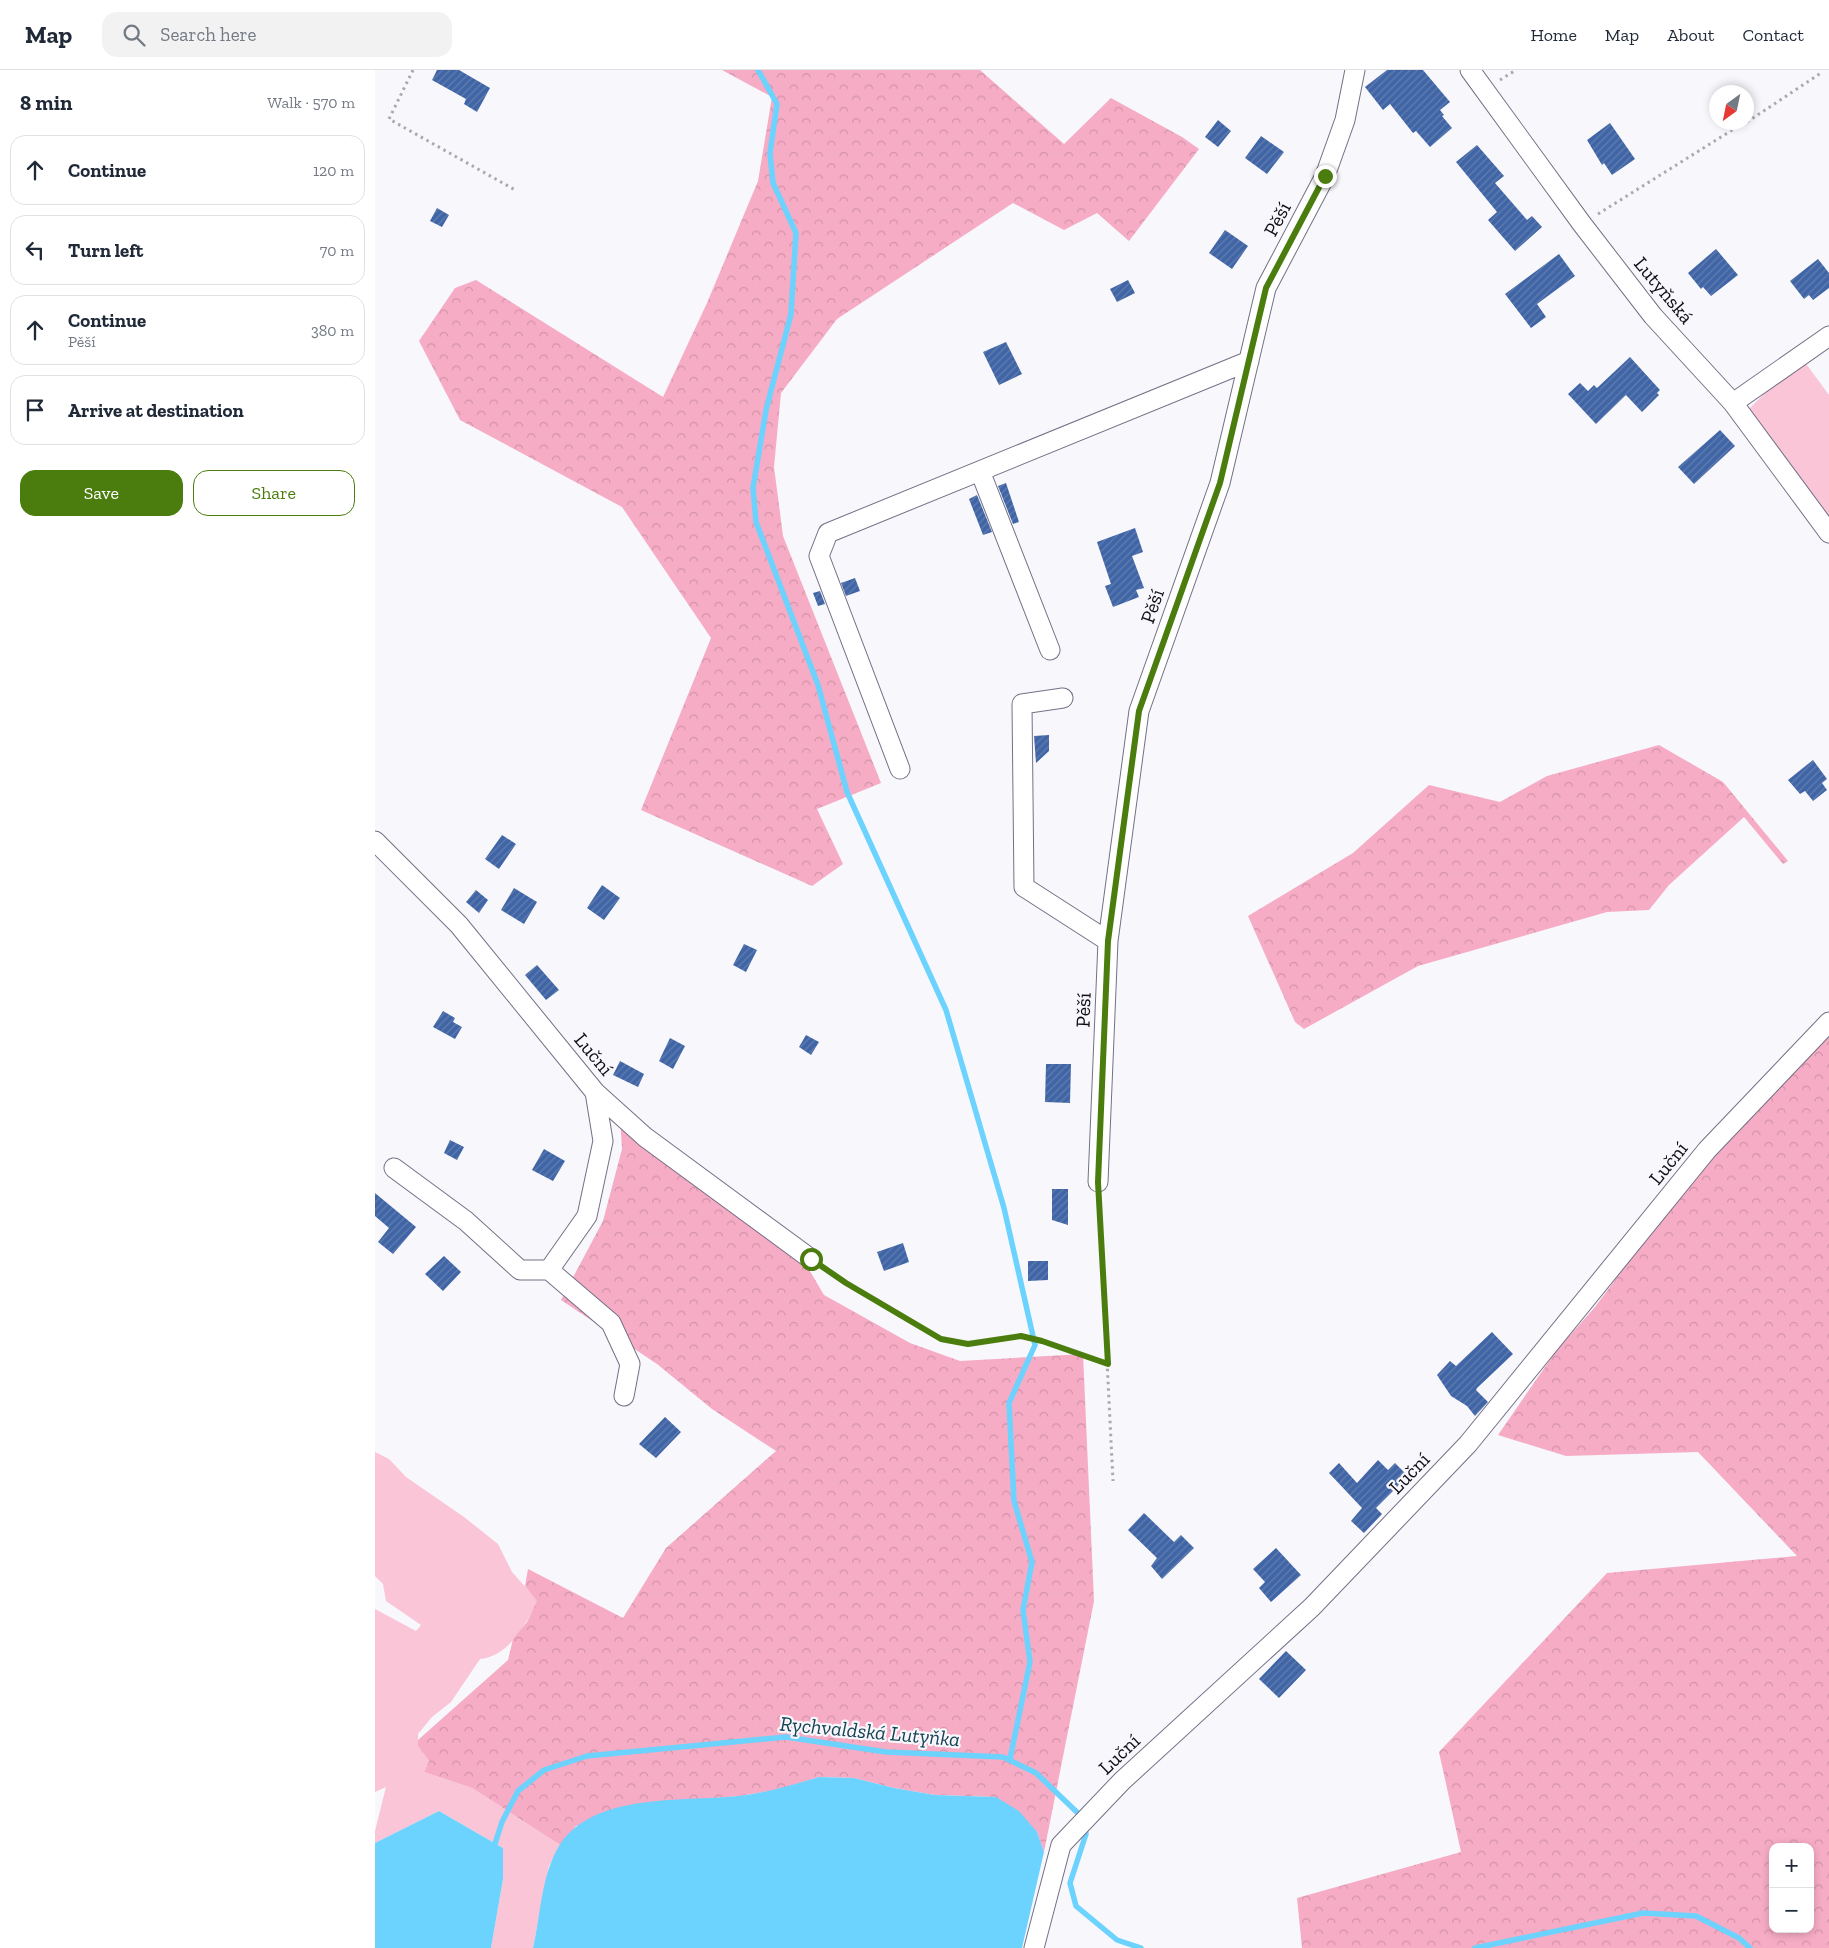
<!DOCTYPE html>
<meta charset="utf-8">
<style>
body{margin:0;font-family:"Zilla Slab",serif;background:#f2f2f3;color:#1f2937}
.controls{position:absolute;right:15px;bottom:15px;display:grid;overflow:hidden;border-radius:10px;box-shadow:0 2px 8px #0003}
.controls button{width:45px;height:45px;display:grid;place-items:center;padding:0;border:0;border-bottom:1px solid #e0e1e3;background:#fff;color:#1f2937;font:25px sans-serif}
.compass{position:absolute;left:1334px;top:15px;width:45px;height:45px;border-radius:50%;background:#fff;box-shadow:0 2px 8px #0003;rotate:213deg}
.stop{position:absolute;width:15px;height:15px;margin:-11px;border:4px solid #4a7d0d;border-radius:50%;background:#fff}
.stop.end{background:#4a7d0d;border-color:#fff;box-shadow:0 1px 5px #0008}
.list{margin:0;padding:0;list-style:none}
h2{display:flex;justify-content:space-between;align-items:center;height:65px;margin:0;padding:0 20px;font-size:21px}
h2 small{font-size:16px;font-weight:400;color:#747a83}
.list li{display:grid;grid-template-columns:32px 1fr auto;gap:15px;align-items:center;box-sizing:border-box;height:70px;margin:0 10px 10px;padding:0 10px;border:1px solid #e0e1e3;border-radius:15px}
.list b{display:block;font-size:19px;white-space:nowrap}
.list p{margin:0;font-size:16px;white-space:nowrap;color:#747a83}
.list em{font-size:16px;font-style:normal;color:#747a83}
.actions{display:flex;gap:10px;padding:15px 20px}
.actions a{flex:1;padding:11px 0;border:1px solid #4a7d0d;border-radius:15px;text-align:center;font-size:18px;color:#4a7d0d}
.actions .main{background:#4a7d0d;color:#fff}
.icon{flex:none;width:28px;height:28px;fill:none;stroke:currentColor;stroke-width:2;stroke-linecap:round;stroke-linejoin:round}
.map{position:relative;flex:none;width:1454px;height:1878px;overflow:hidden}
header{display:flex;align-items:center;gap:30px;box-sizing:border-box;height:70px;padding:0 25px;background:#fff;border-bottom:1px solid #e0e1e3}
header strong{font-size:24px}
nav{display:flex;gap:28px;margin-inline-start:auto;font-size:18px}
.search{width:350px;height:45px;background:#f2f2f3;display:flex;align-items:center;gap:12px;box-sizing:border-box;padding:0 18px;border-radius:15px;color:#747a83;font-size:19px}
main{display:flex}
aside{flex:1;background:#fff}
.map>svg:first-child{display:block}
.green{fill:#fac5d6}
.forest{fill:url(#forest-crowns);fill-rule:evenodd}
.water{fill:#6cd2fe}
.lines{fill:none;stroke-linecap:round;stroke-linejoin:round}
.stream{stroke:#6cd2fe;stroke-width:5.5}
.building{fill:url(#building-hatch)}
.minor-casing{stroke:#747086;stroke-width:21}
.path{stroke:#aaa9af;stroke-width:3;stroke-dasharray:2.5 4;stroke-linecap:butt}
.minor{stroke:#fff;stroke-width:19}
.route{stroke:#4a7d0d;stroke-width:6}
.labels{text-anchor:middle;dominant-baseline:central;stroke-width:4.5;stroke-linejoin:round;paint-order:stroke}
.street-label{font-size:20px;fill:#0f0d15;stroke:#f8f7fc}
.water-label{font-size:21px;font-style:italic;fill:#154254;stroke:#f8f7fc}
</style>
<header>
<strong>Map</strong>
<div class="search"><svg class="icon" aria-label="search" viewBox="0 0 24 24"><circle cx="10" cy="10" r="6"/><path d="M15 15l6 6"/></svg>Search here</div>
<nav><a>Home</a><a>Map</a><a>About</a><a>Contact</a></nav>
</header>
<main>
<aside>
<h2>8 min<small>Walk · 570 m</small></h2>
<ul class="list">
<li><svg class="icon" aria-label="ahead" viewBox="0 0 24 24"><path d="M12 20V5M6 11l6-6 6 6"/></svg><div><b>Continue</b></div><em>120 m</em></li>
<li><svg class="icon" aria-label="left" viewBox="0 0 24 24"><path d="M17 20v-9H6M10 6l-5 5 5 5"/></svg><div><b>Turn left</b></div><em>70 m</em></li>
<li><svg class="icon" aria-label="ahead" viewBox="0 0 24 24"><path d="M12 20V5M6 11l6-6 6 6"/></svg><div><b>Continue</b><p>Pěší</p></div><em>380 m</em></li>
<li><svg class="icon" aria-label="arrive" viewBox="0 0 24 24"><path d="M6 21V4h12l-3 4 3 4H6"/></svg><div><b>Arrive at destination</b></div></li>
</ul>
<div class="actions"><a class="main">Save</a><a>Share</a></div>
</aside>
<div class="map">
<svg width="1454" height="1878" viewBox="0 0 1454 1878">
<defs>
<pattern id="forest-crowns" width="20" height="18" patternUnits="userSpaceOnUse" patternTransform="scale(1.25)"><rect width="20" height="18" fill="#f6acc5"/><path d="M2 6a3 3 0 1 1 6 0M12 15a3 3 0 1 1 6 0" fill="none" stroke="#d293a8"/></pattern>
<pattern id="building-hatch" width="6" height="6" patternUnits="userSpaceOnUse" patternTransform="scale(1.25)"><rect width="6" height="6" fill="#3f65a7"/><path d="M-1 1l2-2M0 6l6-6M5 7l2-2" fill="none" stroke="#637dac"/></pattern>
</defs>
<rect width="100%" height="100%" fill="#f8f7fc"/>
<path class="green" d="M1429 291 1454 325V447L1374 339 1394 319Z
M0 1382 14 1389 31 1407 89 1447 123 1474 137 1502 163 1531C150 1555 134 1586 105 1589L76 1632 57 1647 43 1664V1676L54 1691 49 1702 97 1718 185 1775 174 1796 158 1878H116L128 1809V1778L64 1741 0 1773V1761L11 1717 0 1722V1539L41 1561 46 1555 11 1531 8 1514 0 1506Z"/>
<path class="forest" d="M347 0H605L689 74 736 28 807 67 824 79 754 171 722 143 689 160 638 133 462 249 406 323 399 397 408 466 506 713 442 739 468 794 437 816 266 740 336 568 247 437 85 350 44 271 80 218 101 210 288 327 332 233 383 111 397 27Z
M1284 675 1348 712 1413 791 1408 794 1369 747 1294 815 1274 840 1232 842 1043 896 929 959 920 952 873 846 978 783 1054 715 1125 732 1172 706Z
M1454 958V1878H927L922 1828 1086 1782 1064 1682 1232 1503 1422 1486 1323 1382 1191 1386 1123 1365 1181 1281 1220 1237 1324 1097ZM1398 1777H1435V1859H1398Z
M245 1047 426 1186 449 1225 535 1273 585 1291 708 1284 719 1531 669 1782 662 1762 621 1727 560 1725 519 1718 479 1708 444 1707 406 1719 365 1726 290 1732 201 1756 185 1775 97 1718 49 1702 54 1691 43 1676V1670L133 1590 138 1569 152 1552 162 1531 150 1516 153 1499 248 1548 291 1478 401 1381 337 1339 282 1294 186 1230 228 1151 247 1079Z"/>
<path class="water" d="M444 1707 479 1708 519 1718 560 1725 621 1727 644 1741 662 1762 669 1782 647 1878H158C166 1844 166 1806 184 1776 218 1722 307 1732 363 1726 391 1723 417 1715 444 1707Z
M64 1741 128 1778V1809L116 1878H0V1773Z"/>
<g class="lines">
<path class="stream" d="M383 0 402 34 395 83 398 113 421 163 416 244 391 340 378 418 381 452 443 615 472 722 571 940 629 1138 660 1275 634 1333 639 1431 657 1492 648 1540 655 1592 635 1689
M118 1780 127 1752 143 1721 169 1700 212 1686 411 1667 511 1682 628 1687 661 1703 707 1747 711 1764 695 1813 701 1836 742 1870 766 1878
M1100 1878 1268 1843 1321 1846 1364 1868 1375 1878"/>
</g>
<path class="building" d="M62 0H84L115 18 102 42 89 34 91 29 57 10Z
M1012 0H1048L1075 32 1065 40 1069 45 1067 46 1077 58 1055 77 1041 61 1038 63 1015 34 1008 40 990 17Z
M843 50 856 61 843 77 830 67Z
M1235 53 1260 89 1237 105 1229 93 1227 95 1212 70Z
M886 66 909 82 892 104 870 88Z
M1102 75 1129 106 1120 113 1152 150 1157 146 1167 157 1140 181 1113 150 1122 142 1081 92Z
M62 138 74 145 67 157 55 151Z
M850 160 873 176 857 199 834 183Z
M1341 179 1363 205 1336 226 1328 217 1326 219 1313 203Z
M1184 184 1200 206 1162 234 1171 247 1156 258 1130 224Z
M1443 189 1454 203V218L1438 230 1434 225 1429 229 1415 211Z
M753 210 760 223 742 232 735 219Z
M631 272 647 304 624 315 608 282Z
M1255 287 1285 320 1282 323 1284 325 1267 342 1251 325 1221 354 1193 324 1205 313 1213 321 1219 315 1222 318Z
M1345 360 1360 376 1319 414 1303 397Z
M631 413 644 452 638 454 623 416Z
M602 425 617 462 608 465 594 429Z
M760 458 768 482 757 486 769 518 761 520 764 527 738 537 730 516 736 514 722 472Z
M480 508 485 521 471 526 466 513Z
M445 521 450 534 443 536 438 523Z
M674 665V681L661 693 659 666Z
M1438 690 1452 709 1447 713 1452 720 1438 731 1430 721 1425 724 1413 710Z
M127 765 141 774 124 799 110 789Z
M227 815 245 828 229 850 212 838Z
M139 818 162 832 149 854 126 840Z
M101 820 113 830 104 843 91 832Z
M369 874 382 880 371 902 358 895Z
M162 895 184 920 171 930 150 905Z
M68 941 80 948 78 952 87 957 80 969 58 957Z
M431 965 444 972 436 985 424 977Z
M295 968 310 976 298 999 284 991Z
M245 991 269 1004 263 1017 238 1005Z
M671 994H696L695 1033 670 1032Z
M75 1070 89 1077 82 1090 69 1083Z
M169 1079 190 1091 178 1111 157 1100Z
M677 1119H693V1155L677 1150Z
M0 1123 41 1157 18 1184 3 1172 14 1158 0 1146Z
M528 1173 534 1192 509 1201 502 1182Z
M69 1186 86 1202 68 1221 50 1204Z
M653 1191H673V1210L653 1211Z
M1117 1262 1138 1284 1102 1318 1101 1320 1113 1332 1100 1346 1092 1336 1076 1326 1062 1305 1075 1291 1081 1296Z
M290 1347 306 1362 281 1388 264 1374Z
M1003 1390 1013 1400 1020 1393 1033 1406 1001 1438 1007 1444 989 1463 976 1451 987 1438 954 1403 964 1393 982 1413Z
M769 1443 799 1472 806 1465 819 1478 787 1509 776 1496 782 1488 753 1460Z
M901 1478 926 1505 896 1532 884 1518 890 1512 878 1499Z
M911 1581 931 1600 904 1628 884 1609Z"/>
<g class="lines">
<g class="minor-casing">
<path id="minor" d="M1095 0 1207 154 1278 246 1358 333 1454 463
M1358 333 1454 266
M605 401 675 580
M688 628 647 634 649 817 733 871
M525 699 444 486 453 463 874 291
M0 771 84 855 220 1022 270 1067 436 1189
M19 1098 91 1151 145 1200H174L212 1146 228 1071 220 1022
M723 1112 733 871 764 641 845 413 891 218 950 106 970 50 980 0
M174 1200 236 1253 255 1294 249 1326
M659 1878 686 1775 747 1711 937 1537 1093 1374 1332 1080 1454 952"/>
</g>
<path class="path" d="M38 0 14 49 142 121
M1125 10 1141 0
M1372 52 1446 3
M1223 144 1370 52
M724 1130 738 1411
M449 1198 471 1213 567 1269 593 1274 647 1266 667 1271 733 1294"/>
<use href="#minor" class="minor"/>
</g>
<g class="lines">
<path class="route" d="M436 1189 471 1213 566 1269 593 1274 646 1266 667 1271 733 1294 723 1112 733 871 764 641 845 413 891 218 950 106"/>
</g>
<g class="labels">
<g class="street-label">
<text transform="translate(902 149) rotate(-62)">Pěší</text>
<text transform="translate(1289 220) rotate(50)">Lutyňská</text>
<text transform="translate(777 536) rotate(-71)">Pěší</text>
<text transform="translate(708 940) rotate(-88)">Pěší</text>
<text transform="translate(219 984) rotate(50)">Luční</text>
<text transform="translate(1293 1093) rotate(-51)">Luční</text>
<text transform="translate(1034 1403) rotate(-46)">Luční</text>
<text transform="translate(744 1684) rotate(-44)">Luční</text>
</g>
<g class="water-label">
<text transform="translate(495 1661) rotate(5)">Rychvaldská Lutyňka</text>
</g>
</g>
</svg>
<div class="controls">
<button>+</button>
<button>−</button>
</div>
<svg class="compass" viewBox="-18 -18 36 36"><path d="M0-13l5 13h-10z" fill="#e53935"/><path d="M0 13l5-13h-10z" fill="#747a83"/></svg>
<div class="stop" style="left:436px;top:1189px"></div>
<div class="stop end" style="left:950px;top:106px"></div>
</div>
</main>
